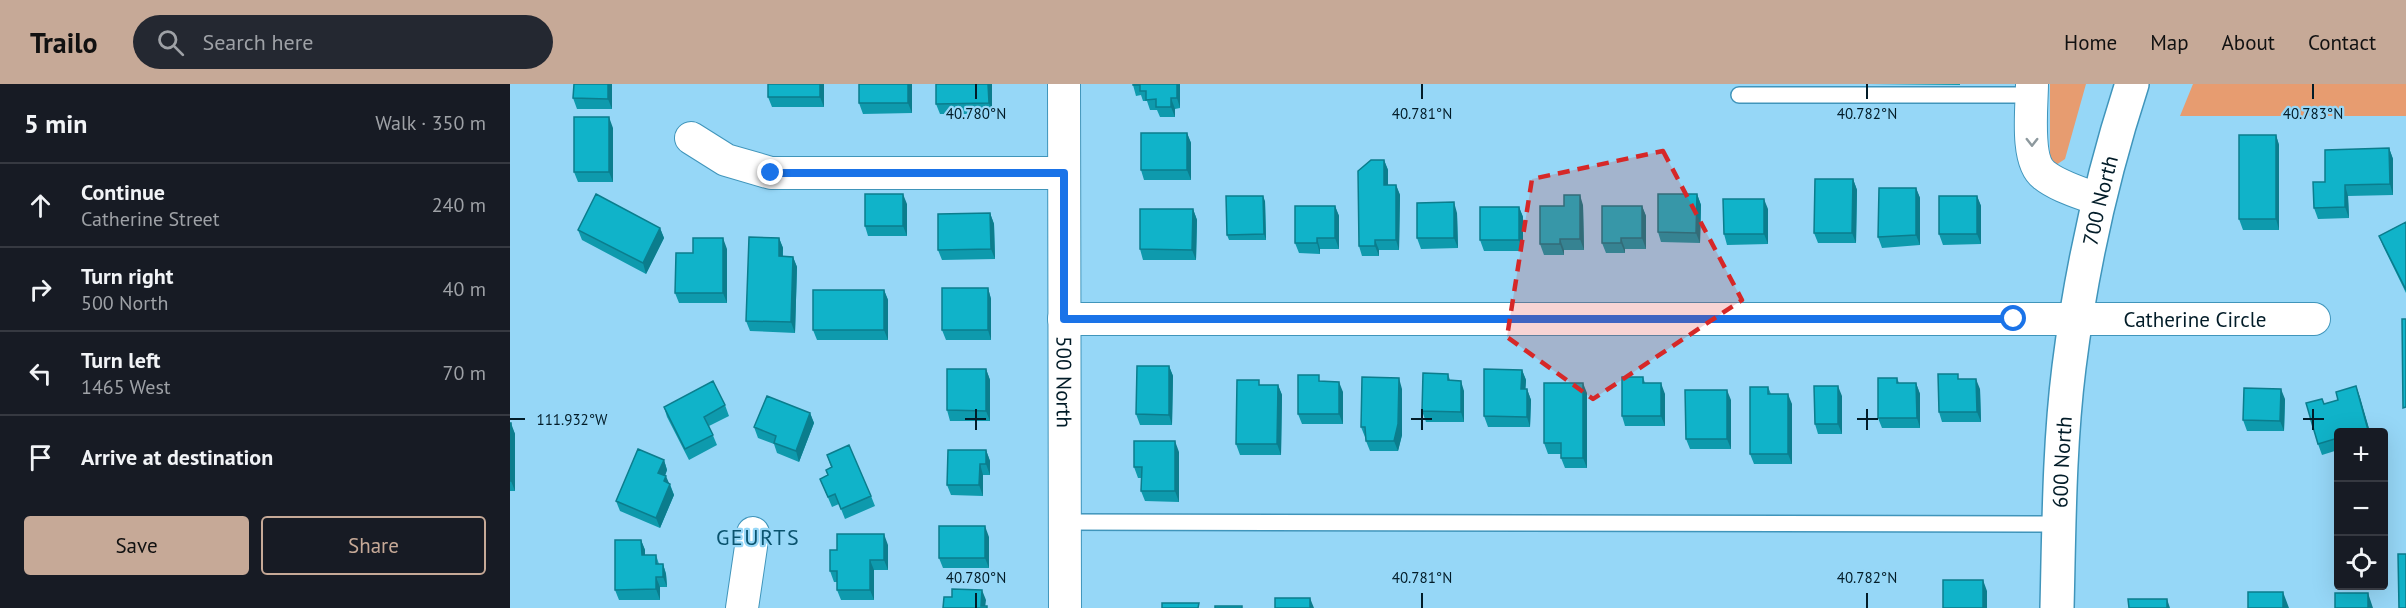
<!DOCTYPE html>
<meta charset="utf-8">
<style>
body{margin:0;font-family:"PT Sans",sans-serif;background:#242831;color:#f1f3f6}
.controls{position:absolute;right:18px;bottom:18px;display:grid;overflow:hidden;border-radius:6px;box-shadow:0 6px 24px #0002}
.controls button{width:54px;height:54px;display:grid;place-items:center;padding:0;border:0;border-bottom:2px solid #363941;background:#171b24;color:#f1f3f6;font:30px sans-serif}
.stop{position:absolute;width:18px;height:18px;margin:-14px;border:4px solid #1a73e8;border-radius:50%;background:#fff}
.stop.end{background:#1a73e8;border-color:#fff;box-shadow:0 2px 6px #0008}
.list{margin:0;padding:0;list-style:none}
h2{display:flex;justify-content:space-between;align-items:center;height:78px;margin:0;padding:0 24px;font-size:26px}
h2 small{font-size:20px;font-weight:400;color:#9ea1a6}
.list li{display:grid;grid-template-columns:39px 1fr auto;gap:18px;align-items:center;box-sizing:border-box;height:84px;padding:0 24px;border-top:2px solid #363941}
.list b{display:block;font-size:22px;white-space:nowrap}
.list p{margin:0;font-size:20px;white-space:nowrap;color:#9ea1a6}
.list em{font-size:20px;font-style:normal;color:#9ea1a6}
.actions{display:flex;gap:12px;padding:18px 24px}
.actions a{flex:1;padding:14px 0;border:2px solid #c6a997;border-radius:6px;text-align:center;font-size:21px;color:#c6a997}
.actions .main{background:#c6a997;color:#111}
.icon{flex:none;width:33px;height:33px;fill:none;stroke:currentColor;stroke-width:2;stroke-linecap:round;stroke-linejoin:round}
.map{position:relative;flex:none;width:1896px;height:524px;overflow:hidden}
header{display:flex;align-items:center;gap:36px;box-sizing:border-box;height:84px;padding:0 30px;background:#c6a997;color:#111}
header strong{font-size:28px}
nav{display:flex;gap:33px;margin-inline-start:auto;font-size:21px}
.search{width:420px;height:54px;background:#242831;display:flex;align-items:center;gap:15px;box-sizing:border-box;padding:0 21px;border-radius:33px;color:#9ea1a6;font-size:22px}
main{display:flex}
aside{flex:1;background:#171b24}
.map>svg:first-child{display:block}
.green{fill:#e79c70}
.lines{fill:none;stroke-linecap:round;stroke-linejoin:round}
.lane-casing{stroke:#4095bb;stroke-width:18}
.street-casing{stroke:#4095bb;stroke-width:34}
.secondary-casing{stroke:#4095bb;stroke-width:36}
.lane{stroke:#fff;stroke-width:15}
.street{stroke:#fff;stroke-width:32}
.secondary{stroke:#fff;stroke-width:33}
.wall{fill:#0e9aad}
.shaded-wall{fill:#0b7d8d}
.building{fill:#10b3c9;stroke:#0b7d8d;stroke-width:1.5}
.oneway{stroke:#8d999e}
.route{stroke:#1a73e8;stroke-width:8}
.marked{fill:#d62828;fill-opacity:0.2;stroke:#d62828;stroke-width:4.5;stroke-dasharray:12 8;stroke-linejoin:round}
.ticks{fill:none;stroke:#021c28;stroke-width:2}
.labels{text-anchor:middle;dominant-baseline:central;stroke-width:4.5;stroke-linejoin:round;paint-order:stroke}
.street-label{font-size:21px;fill:#021c28;stroke:#96d7f7}
.neighbourhood-label{font-size:22px;letter-spacing:1.5px;fill:#0a536e;stroke:#96d7f7}
.ticks-label{font-size:15px;text-anchor:middle;fill:#021c28;stroke:#96d7f7;stroke-width:4.5;stroke-linejoin:round;paint-order:stroke}
</style>
<header>
<strong>Trailo</strong>
<div class="search"><svg class="icon" aria-label="search" viewBox="0 0 24 24"><circle cx="10" cy="10" r="6"/><path d="M15 15l6 6"/></svg>Search here</div>
<nav><a>Home</a><a>Map</a><a>About</a><a>Contact</a></nav>
</header>
<main>
<aside>
<h2>5 min<small>Walk · 350 m</small></h2>
<ul class="list">
<li><svg class="icon" aria-label="ahead" viewBox="0 0 24 24"><path d="M12 20V5M6 11l6-6 6 6"/></svg><div><b>Continue</b><p>Catherine Street</p></div><em>240 m</em></li>
<li><svg class="icon" aria-label="right" viewBox="0 0 24 24"><path d="M7 20v-9h11M14 6l5 5-5 5"/></svg><div><b>Turn right</b><p>500 North</p></div><em>40 m</em></li>
<li><svg class="icon" aria-label="left" viewBox="0 0 24 24"><path d="M17 20v-9H6M10 6l-5 5 5 5"/></svg><div><b>Turn left</b><p>1465 West</p></div><em>70 m</em></li>
<li><svg class="icon" aria-label="arrive" viewBox="0 0 24 24"><path d="M6 21V4h12l-3 4 3 4H6"/></svg><div><b>Arrive at destination</b></div></li>
</ul>
<div class="actions"><a class="main">Save</a><a>Share</a></div>
</aside>
<div class="map">
<svg width="1896" height="524" viewBox="0 0 1896 524">
<rect width="100%" height="100%" fill="#96d7f7"/>
<path class="green" d="M1540 0H1576L1555 75 1546 81 1540 76Z
M1683 0H1896V32H1670Z"/>
<g class="lines">
<g class="lane-casing">
<path id="lane" d="M1229 11H1522
M555 438 1549 440"/>
</g>
<g class="street-casing">
<g id="street">
<path id="s1" d="M554 0 555 524"/>
<path d="M1522 0C1522 22 1515 77 1534 91 1549 103 1572 109 1589 116"/>
<path d="M181 54 216 76 261 89H554"/>
<path id="s2" d="M554 235H1804"/>
<path d="M232 524 243 449"/>
</g>
</g>
<g class="secondary-casing">
<g id="secondary">
<path id="s3" d="M1547 524C1549 444 1549 363 1559 283 1571 187 1592 92 1622 0"/>
</g>
</g>
<use href="#lane" class="lane"/>
<use href="#street" class="street"/>
<use href="#secondary" class="secondary"/>
</g>
<path class="wall" d="M102 0V25H67L63 14Z
M314 0V23H262L258 13Z
M402 0V29L353 30 349 19Z
M482 0V30H430L426 20Z
M670 0V24L665 25V33H650L647 26H640L637 17H633L631 11 626 12 623 1Z
M1358 0H1450V1Z
M103 44V98H68L64 88Z
M677 49 681 59V96H634L631 86Z
M1766 51 1769 61V146H1733L1729 135Z
M1879 64 1883 75V111L1838 112 1839 134 1808 135 1804 124 1815 98Z
M874 76 878 86V101H886L890 111 889 166H869V172H852L849 162Z
M1343 95 1347 106 1346 159H1308L1304 149Z
M1406 104 1410 114V161L1372 164 1368 153Z
M1187 110 1191 121 1190 159 1151 158 1148 148Z
M1467 112 1471 122V160L1433 161 1429 150Z
M755 117 756 156H719L717 151Z
M397 120V152H358L355 142Z
M1073 121 1074 166H1054V171H1034L1030 160Z
M825 122 829 132V165H810V170L789 169 785 159Z
M1132 122 1136 132V165H1115V169H1096L1092 159Z
M1009 123 1013 133V167H974L970 156Z
M683 125 687 136 686 176H633L630 165Z
M1258 125V160L1217 161 1214 150Z
M480 129 484 140 485 175 432 176 428 166Z
M947 129 948 164 911 165 907 154Z
M1896 138V209L1873 162 1869 152Z
M150 144 154 154 136 190 72 156 68 146Z
M269 154 273 164V172L283 173 287 183 285 249 240 247 236 237Z
M217 165V219H169L165 209 183 169Z
M478 204 481 215V256H436L432 246Z
M374 206 378 216V256H307L303 246Z
M659 282 663 292 662 341H630L626 330Z
M476 285 480 296V337H440L437 326Z
M1012 286 1016 296 1015 305H1017L1021 316 1020 343H978L974 332Z
M938 290 940 296 954 307V338H916L912 327Z
M1133 293 1135 299 1155 310V342H1115L1112 332Z
M1387 294 1389 299H1406L1410 310V344H1372L1368 334Z
M812 297 833 308V340H792L788 330Z
M750 301H768L772 311 771 371H730L726 360Z
M1846 302 1860 348H1828V366L1812 371 1808 360 1814 320 1828 316Z
M1258 303 1261 310 1282 320V380H1244L1240 370Z
M892 305V351L888 367H860L856 357V353H855L851 343Z
M1470 305 1471 338H1432L1429 328Z
M1077 309V384H1055L1051 374V370H1038L1034 359Z
M1332 312V350H1308L1305 340Z
M1775 315 1774 347H1737L1733 336Z
M1221 316V365H1180L1176 355Z
M215 321 219 332 199 342 207 361 179 376 157 333 154 323Z
M300 329 304 339 289 378 267 369 264 360 248 354 244 343Z
M0 339 5 350V407H0Z
M476 366 480 377V391H473V412L441 411 437 401Z
M669 368V418L635 417 631 407 632 394H628L624 383Z
M317 371 361 412 365 422 335 435 329 420 322 423 310 395 318 392 316 386 321 383Z
M154 376 157 386 155 392 159 400H160L164 411 150 444 110 427 106 417Z
M479 453V484H433L429 474Z
M131 456 135 466V471H146L149 480H153L156 490 157 503H150V516H109L105 506Z
M378 461V486H364V516H331L327 506V498H324L320 487 327 466Z"/>
<path class="shaded-wall" d="M98 0H102V25L98 15Z
M310 0H314V23L310 13Z
M398 0H402V29L398 19Z
M478 0H482V30L479 19Z
M667 0H670V24L667 14Z
M661 14 665 25V33L661 23Z
M99 33 103 44V98L99 88Z
M677 49 681 59V96L677 86Z
M1766 51 1769 61V146L1766 135Z
M1879 64 1883 75V111L1880 100Z
M874 76 878 86V111L874 101Z
M1343 95 1347 106 1346 159 1342 149Z
M886 101 890 111 889 166 886 156Z
M1835 101 1838 112 1839 134 1835 123Z
M1406 104 1410 114V161L1406 151Z
M393 110 397 120V152L393 142Z
M1187 110 1191 121 1190 159 1186 149Z
M1070 111 1073 121 1074 166 1070 155Z
M753 112 755 117 756 156 754 150Z
M1467 112 1471 122V160L1467 150Z
M1254 115 1258 125V160L1254 150Z
M944 118 947 129 948 164 944 154Z
M825 122 829 132V165L825 154Z
M1132 122 1136 132V165L1132 154Z
M1009 123 1013 133V167L1009 156Z
M683 125 687 136 686 176 682 166Z
M480 129 484 140 485 175 481 165Z
M150 144 154 154 136 190 133 179Z
M213 154 217 165V219L213 209Z
M269 154 273 164 272 183 269 172Z
M807 154 810 165V170L807 159Z
M1111 154 1115 165V169L1111 159Z
M1050 155 1054 166V171L1050 160Z
M865 156 869 166V172L865 162Z
M283 173 287 183 285 249 281 238Z
M478 204 481 215V256L478 246Z
M374 206 378 216V256L374 246Z
M659 282 663 292 662 341 659 331Z
M476 285 480 296V337L476 327Z
M1012 286 1016 296 1015 316 1011 305Z
M889 294 892 305V351L888 367 884 357Z
M1466 295 1470 305 1471 338 1467 328Z
M951 297 954 307V338L951 328Z
M829 298 833 308V340L829 330Z
M1073 299 1077 309V384L1073 374Z
M1151 299 1155 310V342L1151 332Z
M1406 299 1410 310V344L1407 334Z
M768 301 772 311 771 371 767 360Z
M1328 302 1332 312V350L1328 340Z
M1846 302 1850 313 1860 348 1858 346Z
M1017 305 1021 316 1020 343 1017 333Z
M1771 305 1775 315 1774 347 1770 337Z
M1217 306 1221 316V365L1217 355Z
M1278 310 1282 320V380L1278 370Z
M300 329 304 339 289 378 286 367Z
M1 339 5 350V407L1 397Z
M665 357 669 368V418L665 407Z
M476 366 480 377V391L476 380Z
M154 376 157 386 152 399 148 389Z
M470 380 473 391V412L469 401Z
M156 392 164 411 150 444 146 434 154 397Z
M475 442 479 453V484L475 474Z
M374 450 378 461V486L374 476Z
M131 456 135 466V481L132 471Z
M360 476 364 486V516L360 506Z
M153 480 156 490 157 503 153 493Z
M146 493 150 503V516L146 505Z
M1473 496 1477 507V524H1473Z
M472 506 476 516 475 524 471 522Z
M1773 508 1779 524H1773Z
M1858 509 1863 524H1858Z
M800 514 804 524H800Z
M1657 515 1660 524H1657Z"/>
<path class="building" d="M64 0H98V15L63 14Z
M258 0H310V13H258Z
M349 0H398V19H349Z
M426 0H478L479 19 426 20Z
M623 0H667V14H661V23H646V15L636 16V7H630V1H623Z
M64 33H99V88H64Z
M631 49H677V86H631Z
M1729 51H1766V135H1729Z
M1879 64 1880 100 1835 101V123L1804 124 1803 98H1815V66Z
M861 76H874V101H886V156H865V162H849L848 87Z
M1305 95H1343L1342 149H1304Z
M1369 104H1406V151L1368 153Z
M86 110 150 144 133 179 68 146Z
M355 110H393V142H355Z
M1148 110H1187L1186 149 1148 148Z
M1054 111H1070V155H1050V160H1030V122H1054Z
M716 112H753L754 150 717 151Z
M1429 112H1467V150H1429Z
M1213 115H1254V150H1214Z
M944 118V154H907V119Z
M785 122H825V154H807V159H785Z
M1092 122H1132V154H1111V159H1092Z
M970 123H1009V156H970Z
M630 125H683L682 166 630 165Z
M480 129 481 165 428 166V130Z
M1896 138V206L1869 152Z
M239 153 269 154V172L283 173 281 238 236 237Z
M183 154H213V209H165L166 169H183Z
M432 204H478V246H432Z
M303 206H374V246H303Z
M1892 235H1896V323L1893 324Z
M627 282H659V331L626 330Z
M437 285H476V327L437 326Z
M974 285 1012 286 1011 305H1017V333L974 332Z
M913 289 938 290V296L951 297V328L912 327Z
M1428 290H1448V295H1466L1467 328H1429Z
M788 291H809V297L829 298V330H788Z
M852 293 889 294 888 340 884 357H856L855 343H851Z
M1112 293H1133V299H1151V332H1112Z
M1368 294H1387V299H1406L1407 334H1368Z
M727 296H749V301H768L767 360H726Z
M203 297 215 321 194 333 203 351 175 365 154 323Z
M1034 299H1073V374H1051V359H1034Z
M1304 302H1328V340H1305Z
M1846 302 1858 346 1848 348H1828V354L1808 360 1796 319 1812 315 1814 320 1828 316 1826 308Z
M1240 303H1258V310H1278V370H1240Z
M1734 304 1771 305 1770 337 1733 336Z
M1175 306H1217V355H1176Z
M257 312 300 329 286 367 264 359 266 352 244 343Z
M0 339H1V397H0Z
M624 357H665V407H631L632 383H624Z
M339 361 361 412 331 425 325 410 318 413 310 395 318 391 316 386 322 383 317 371Z
M128 365 154 376 148 389 156 392 154 397 160 400 146 434 106 417Z
M438 366H476V380H470L469 401H437Z
M429 442H475V474H429Z
M327 450H374V476H360V506H327V487H320V466H327Z
M105 456H131L132 471H146V480H153V493H146V505L105 506Z
M1888 470H1896V524H1889Z
M1433 496H1473V524H1433Z
M442 505 472 506 471 522H477V524H433L434 513H442Z
M1738 508H1773V524H1738Z
M1825 509H1858V524H1825Z
M765 514H800V524H765Z
M1618 515H1657V524H1619Z
M652 519H689L688 524H652Z
M705 522H732V524H705Z"/>
<defs><path id="oneway-chevron" d="M-2-3.5L2.5 0L-2 3.5" fill="none" stroke-width="1.6" stroke-linecap="round" stroke-linejoin="round" transform="scale(1.5)"/></defs>
<use class="oneway" href="#oneway-chevron" transform="translate(1522 58) rotate(90)"/>
<g class="lines">
<path class="route" d="M261 89H554V235H1504"/>
</g>
<path class="marked" d="M1153 67 1232 216 1083 315 997 253 1022 95Z"/>
<path class="ticks" d="M466 0V15M912 0V15M1357 0V15M1803 0V15M466 325V346M912 325V346M1357 325V346M1803 325V346M0 335H15M455 335H476M901 335H922M1347 335H1368M1793 335H1814M466 509V524M912 509V524M1357 509V524"/>
<g class="labels">
<g class="street-label">
<text stroke="none"><textPath href="#s3" startOffset="411">700 North</textPath></text>
<text stroke="none"><textPath href="#s2" startOffset="1131">Catherine Circle</textPath></text>
<text stroke="none"><textPath href="#s1" startOffset="298">500 North</textPath></text>
<text stroke="none"><textPath href="#s3" startOffset="146">600 North</textPath></text>
</g>
<g class="neighbourhood-label">
<text x="248" y="453">GEURTS</text>
</g>
</g>
<g class="ticks-label">
<text x="466" y="35">40.780°N</text>
<text x="912" y="35">40.781°N</text>
<text x="1357" y="35">40.782°N</text>
<text x="1803" y="35">40.783°N</text>
<text x="62" y="341">111.932°W</text>
<text x="466" y="499">40.780°N</text>
<text x="912" y="499">40.781°N</text>
<text x="1357" y="499">40.782°N</text>
</g>
</svg>
<div class="controls">
<button>+</button>
<button>−</button>
<button><svg class="icon" aria-label="locate" viewBox="0 0 24 24"><circle cx="12" cy="12" r="6"/><path d="M12 2v4M12 18v4M2 12h4M18 12h4"/></svg></button>
</div>
<div class="stop" style="left:1504px;top:235px"></div>
<div class="stop end" style="left:261px;top:89px"></div>
</div>
</main>
